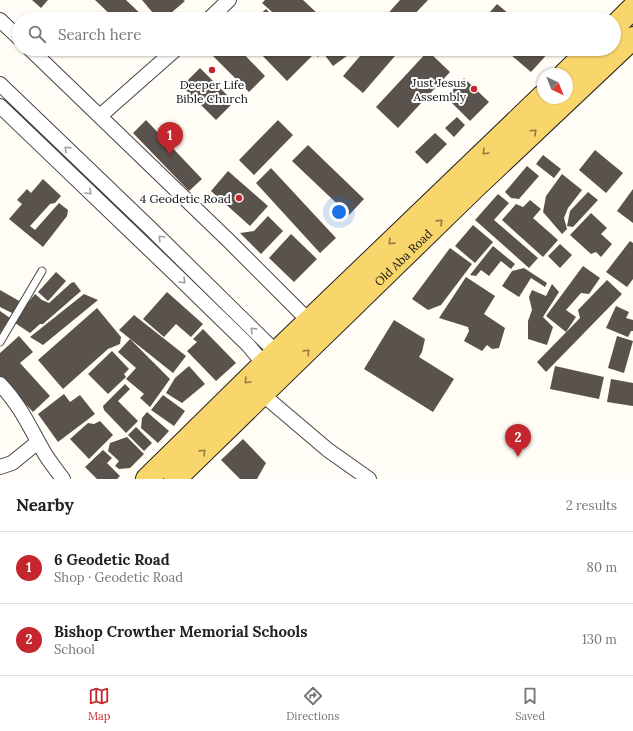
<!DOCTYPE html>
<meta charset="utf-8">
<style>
body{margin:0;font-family:Lora,serif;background:#f2f2f2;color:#222}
.compass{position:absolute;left:537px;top:68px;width:36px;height:36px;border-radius:50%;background:#fff;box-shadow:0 1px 3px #0004;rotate:137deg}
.you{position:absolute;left:339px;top:212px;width:14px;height:14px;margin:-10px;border:3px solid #fff;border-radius:50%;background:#1a73e8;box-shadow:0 0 0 6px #1a73e833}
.badge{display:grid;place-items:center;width:26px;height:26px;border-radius:50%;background:#c4262e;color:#fff;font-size:13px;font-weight:700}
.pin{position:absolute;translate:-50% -33px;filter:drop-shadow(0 1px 2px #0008)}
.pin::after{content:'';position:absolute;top:21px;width:14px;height:12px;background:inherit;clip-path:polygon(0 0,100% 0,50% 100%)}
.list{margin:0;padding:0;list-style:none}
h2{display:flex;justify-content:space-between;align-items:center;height:52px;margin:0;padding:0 16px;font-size:17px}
h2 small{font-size:13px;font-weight:400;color:#767676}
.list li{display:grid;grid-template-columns:26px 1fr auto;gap:12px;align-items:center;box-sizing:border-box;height:72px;padding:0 16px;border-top:1px solid #e0e0e0}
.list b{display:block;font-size:15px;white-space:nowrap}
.list p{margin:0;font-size:13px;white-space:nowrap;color:#767676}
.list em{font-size:13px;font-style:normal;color:#767676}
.icon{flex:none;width:22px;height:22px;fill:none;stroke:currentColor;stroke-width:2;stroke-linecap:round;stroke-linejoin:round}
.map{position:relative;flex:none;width:633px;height:479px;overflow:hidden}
.search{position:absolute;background:#fff;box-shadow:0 1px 3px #0004;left:12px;right:12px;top:12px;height:44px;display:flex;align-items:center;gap:10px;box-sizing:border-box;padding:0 14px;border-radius:22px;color:#767676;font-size:15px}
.sheet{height:196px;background:#fff}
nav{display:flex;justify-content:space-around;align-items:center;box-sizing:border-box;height:56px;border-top:1px solid #e0e0e0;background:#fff;font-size:11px;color:#767676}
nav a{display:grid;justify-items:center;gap:2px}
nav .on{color:#c4262e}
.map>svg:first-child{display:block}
.building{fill:#5a524d}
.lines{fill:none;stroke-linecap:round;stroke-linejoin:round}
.service-casing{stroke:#444;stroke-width:9}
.minor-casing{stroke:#444;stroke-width:16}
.primary-casing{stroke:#222;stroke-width:24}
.service{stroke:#fff;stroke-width:7}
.minor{stroke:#fff;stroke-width:14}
.primary{stroke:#f9d66b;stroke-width:22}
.oneway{stroke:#917d42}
.oneway2{stroke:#a0a0a0}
.poi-dot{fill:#c4262e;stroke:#fff;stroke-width:1.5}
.labels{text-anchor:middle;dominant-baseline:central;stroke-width:4;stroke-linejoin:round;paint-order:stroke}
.poi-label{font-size:12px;fill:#111;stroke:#fff;text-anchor:end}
.street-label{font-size:12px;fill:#111;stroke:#fff}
</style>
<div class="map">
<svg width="633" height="479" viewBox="0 0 633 479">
<rect width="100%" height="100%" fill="#fffdf5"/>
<path class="building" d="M32 0H48L41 8Z
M95 0H126L146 19H115Z
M142 0H183L185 1 164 19H158Z
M265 0H303L318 14 313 19H280L262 3Z
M400 0H428L410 19H383Z
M497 4 515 19H484Z
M266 9 276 19H255Z
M206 49H239L265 76 249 92Z
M256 49H305L312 56 287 81Z
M310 49H325L318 57Z
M331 49H355V50L333 66 324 54Z
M366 49H401L363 93 343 76Z
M504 49H549L551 50 531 72Z
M428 51 450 72 398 128 376 107Z
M200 68 234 102 216 120 182 86Z
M464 78 489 102 470 121 446 97Z
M457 117 465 125 454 137 445 128Z
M146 120 202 179 189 191 133 133Z
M278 120 293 135 254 175 239 160Z
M435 133 447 144 427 164 415 152Z
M308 145 364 199 349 215 292 161Z
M595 150 623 173 606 193 579 170Z
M543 155 561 169 554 178 536 164Z
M527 166 539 176 519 199 511 198 505 192Z
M271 168 336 238 320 253 256 183Z
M228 171 268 206 250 226 211 191Z
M562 174 582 190 568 208 564 218 567 229 562 234 543 212 546 196Z
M43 179 61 196 55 203 50 204 30 226 35 230 59 203 68 210 67 216 43 247 9 219 22 204 17 200 27 189 31 193Z
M633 189V223L617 211Z
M588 192 598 200 573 227 567 226 570 211Z
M498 194 509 203 494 220 538 258 529 268 475 220Z
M530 200 541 209 533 218 558 240 543 257 502 220 516 204 523 207Z
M591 213 607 228 601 234 612 244 601 257 596 252 591 254 570 235Z
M268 216 283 231 261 254 240 233 254 231Z
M473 225 493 242 475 263 455 246Z
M291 234 317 259 294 282 269 258Z
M630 241 633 243V279L627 287 606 272Z
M560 244 572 255 560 268 548 256Z
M493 246 515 264 511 269 501 261 489 276 481 270 476 276 470 275Z
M450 248 472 264 441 305 428 310 412 299Z
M583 266 600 278 589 294 581 293 566 310 576 317 566 332 546 316Z
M524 268 547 283 545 287 531 278 519 297 502 286 512 271Z
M56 272 66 281 48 301 38 292Z
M466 277 495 296 484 314 505 328 499 348 492 349 487 345 482 351 464 341 469 331 468 327 439 318Z
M607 280 622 294 546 372 537 362 580 318 578 310Z
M74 282 81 291 43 324H40L30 333 15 323 22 313 23 309 35 294 42 300 49 303 71 283Z
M552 284 559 292 543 317 553 327 547 345 528 339V321L532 310 529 297 532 290 546 296Z
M0 290 21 302 14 314 0 307Z
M167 292 203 324 191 337 176 324 164 337 143 319Z
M84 294 98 300 43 345 30 337Z
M616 306 629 312 626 318 633 320V331H631L628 337 606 328Z
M97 308 121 337 120 344 108 349 63 389 38 360Z
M0 311 10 318 0 333Z
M134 315 186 356 173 373 119 330Z
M394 320 425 339 422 352 419 357 454 379 433 412 364 369Z
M203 329 236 363 216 381 187 351 197 342 193 339Z
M19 336 33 352 20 363 50 396 33 412 0 377V353Z
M617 336 633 341 624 373 608 368Z
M130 339 170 379 150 407 140 398 144 394 126 379 136 368 118 352Z
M112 351 129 369 124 374 126 377 108 394 88 374Z
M189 366 205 384 182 403 166 393 175 378Z
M555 366 604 377 599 399 550 389Z
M611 379 633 383V406L607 402Z
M125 384 130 389 118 401 138 421 126 433 104 410 103 406Z
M64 394 70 402 80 395 95 414 58 442 38 414Z
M163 395 185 411 174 426 151 410Z
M147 412 169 431 158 443 141 428 142 418Z
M100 421 113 435 89 459 70 439 88 423 94 424Z
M136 427 152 443 144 451 128 435Z
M127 437 144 454 130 468 119 469 115 466 119 461 108 451 110 443Z
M243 439 266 463 257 479H240L221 460Z
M103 450 112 458 107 463 120 476 117 479H97L85 467Z"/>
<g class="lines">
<g class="service-casing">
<path id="service" d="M0 342 42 271"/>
</g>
<g class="minor-casing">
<path id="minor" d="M209 19 229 0
M0 20 19 38
M30 49 229 241 315 327
M0 84 150 228 282 358
M0 106 172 271 248 345 268 369
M100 116 176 49
M0 384C21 406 30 428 45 454 50 462 57 471 63 479
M262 394 328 450 369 479
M0 467 12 463 38 442"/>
</g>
<g class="primary-casing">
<g id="primary">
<path d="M614 27 633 8"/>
<path d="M565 74 591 49"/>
<path d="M147 479 264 364 543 96"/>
<path id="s1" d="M175 479 474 188 633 38"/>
</g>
</g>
<use href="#service" class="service"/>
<use href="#minor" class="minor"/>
<use href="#primary" class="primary"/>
</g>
<defs><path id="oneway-chevron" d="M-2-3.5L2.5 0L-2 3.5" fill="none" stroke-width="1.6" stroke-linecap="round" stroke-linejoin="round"/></defs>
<g class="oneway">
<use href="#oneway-chevron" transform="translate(534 132) rotate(-43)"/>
<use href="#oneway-chevron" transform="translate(485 152) rotate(136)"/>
<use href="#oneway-chevron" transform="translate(440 222) rotate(-44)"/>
<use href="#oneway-chevron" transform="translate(391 242) rotate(136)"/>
<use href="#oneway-chevron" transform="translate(307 352) rotate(-44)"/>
<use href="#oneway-chevron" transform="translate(247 381) rotate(135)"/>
<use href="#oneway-chevron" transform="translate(203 452) rotate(-44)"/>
</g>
<g class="oneway2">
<use href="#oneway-chevron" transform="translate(67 149) rotate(-136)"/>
<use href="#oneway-chevron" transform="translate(89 192) rotate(44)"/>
<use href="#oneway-chevron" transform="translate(161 238) rotate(-135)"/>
<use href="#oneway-chevron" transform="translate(183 281) rotate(45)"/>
<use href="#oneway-chevron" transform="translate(253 330) rotate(-135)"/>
</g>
<g class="poi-dot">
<circle cx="212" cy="70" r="4"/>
<circle cx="474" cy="89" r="4"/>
<circle cx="239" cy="198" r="4"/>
</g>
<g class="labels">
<g class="poi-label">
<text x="466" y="82">Just Jesus<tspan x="466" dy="14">Assembly</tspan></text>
<text x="212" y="84" text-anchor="middle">Deeper Life<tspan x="212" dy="14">Bible Church</tspan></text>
<text x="231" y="198">4 Geodetic Road</text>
</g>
<g class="street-label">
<text stroke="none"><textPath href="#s1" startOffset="318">Old Aba Road</textPath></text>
</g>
</g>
</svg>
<svg class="compass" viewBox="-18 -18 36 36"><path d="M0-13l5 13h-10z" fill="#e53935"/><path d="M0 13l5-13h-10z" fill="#767676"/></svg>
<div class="you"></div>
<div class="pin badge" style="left:170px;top:155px">1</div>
<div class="pin badge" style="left:518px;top:457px">2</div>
<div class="search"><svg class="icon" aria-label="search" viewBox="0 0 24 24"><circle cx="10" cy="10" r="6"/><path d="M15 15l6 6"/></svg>Search here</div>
</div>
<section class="sheet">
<h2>Nearby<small>2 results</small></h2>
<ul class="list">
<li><span class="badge">1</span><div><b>6 Geodetic Road</b><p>Shop · Geodetic Road</p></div><em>80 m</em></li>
<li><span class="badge">2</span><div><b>Bishop Crowther Memorial Schools</b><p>School</p></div><em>130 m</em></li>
</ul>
</section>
<nav>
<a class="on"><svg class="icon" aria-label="map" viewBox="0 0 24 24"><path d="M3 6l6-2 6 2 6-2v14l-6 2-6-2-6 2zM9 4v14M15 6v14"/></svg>Map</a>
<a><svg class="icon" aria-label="directions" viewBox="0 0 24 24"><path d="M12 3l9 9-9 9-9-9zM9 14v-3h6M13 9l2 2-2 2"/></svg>Directions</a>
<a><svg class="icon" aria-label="saved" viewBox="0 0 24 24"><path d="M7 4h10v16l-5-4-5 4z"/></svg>Saved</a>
</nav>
